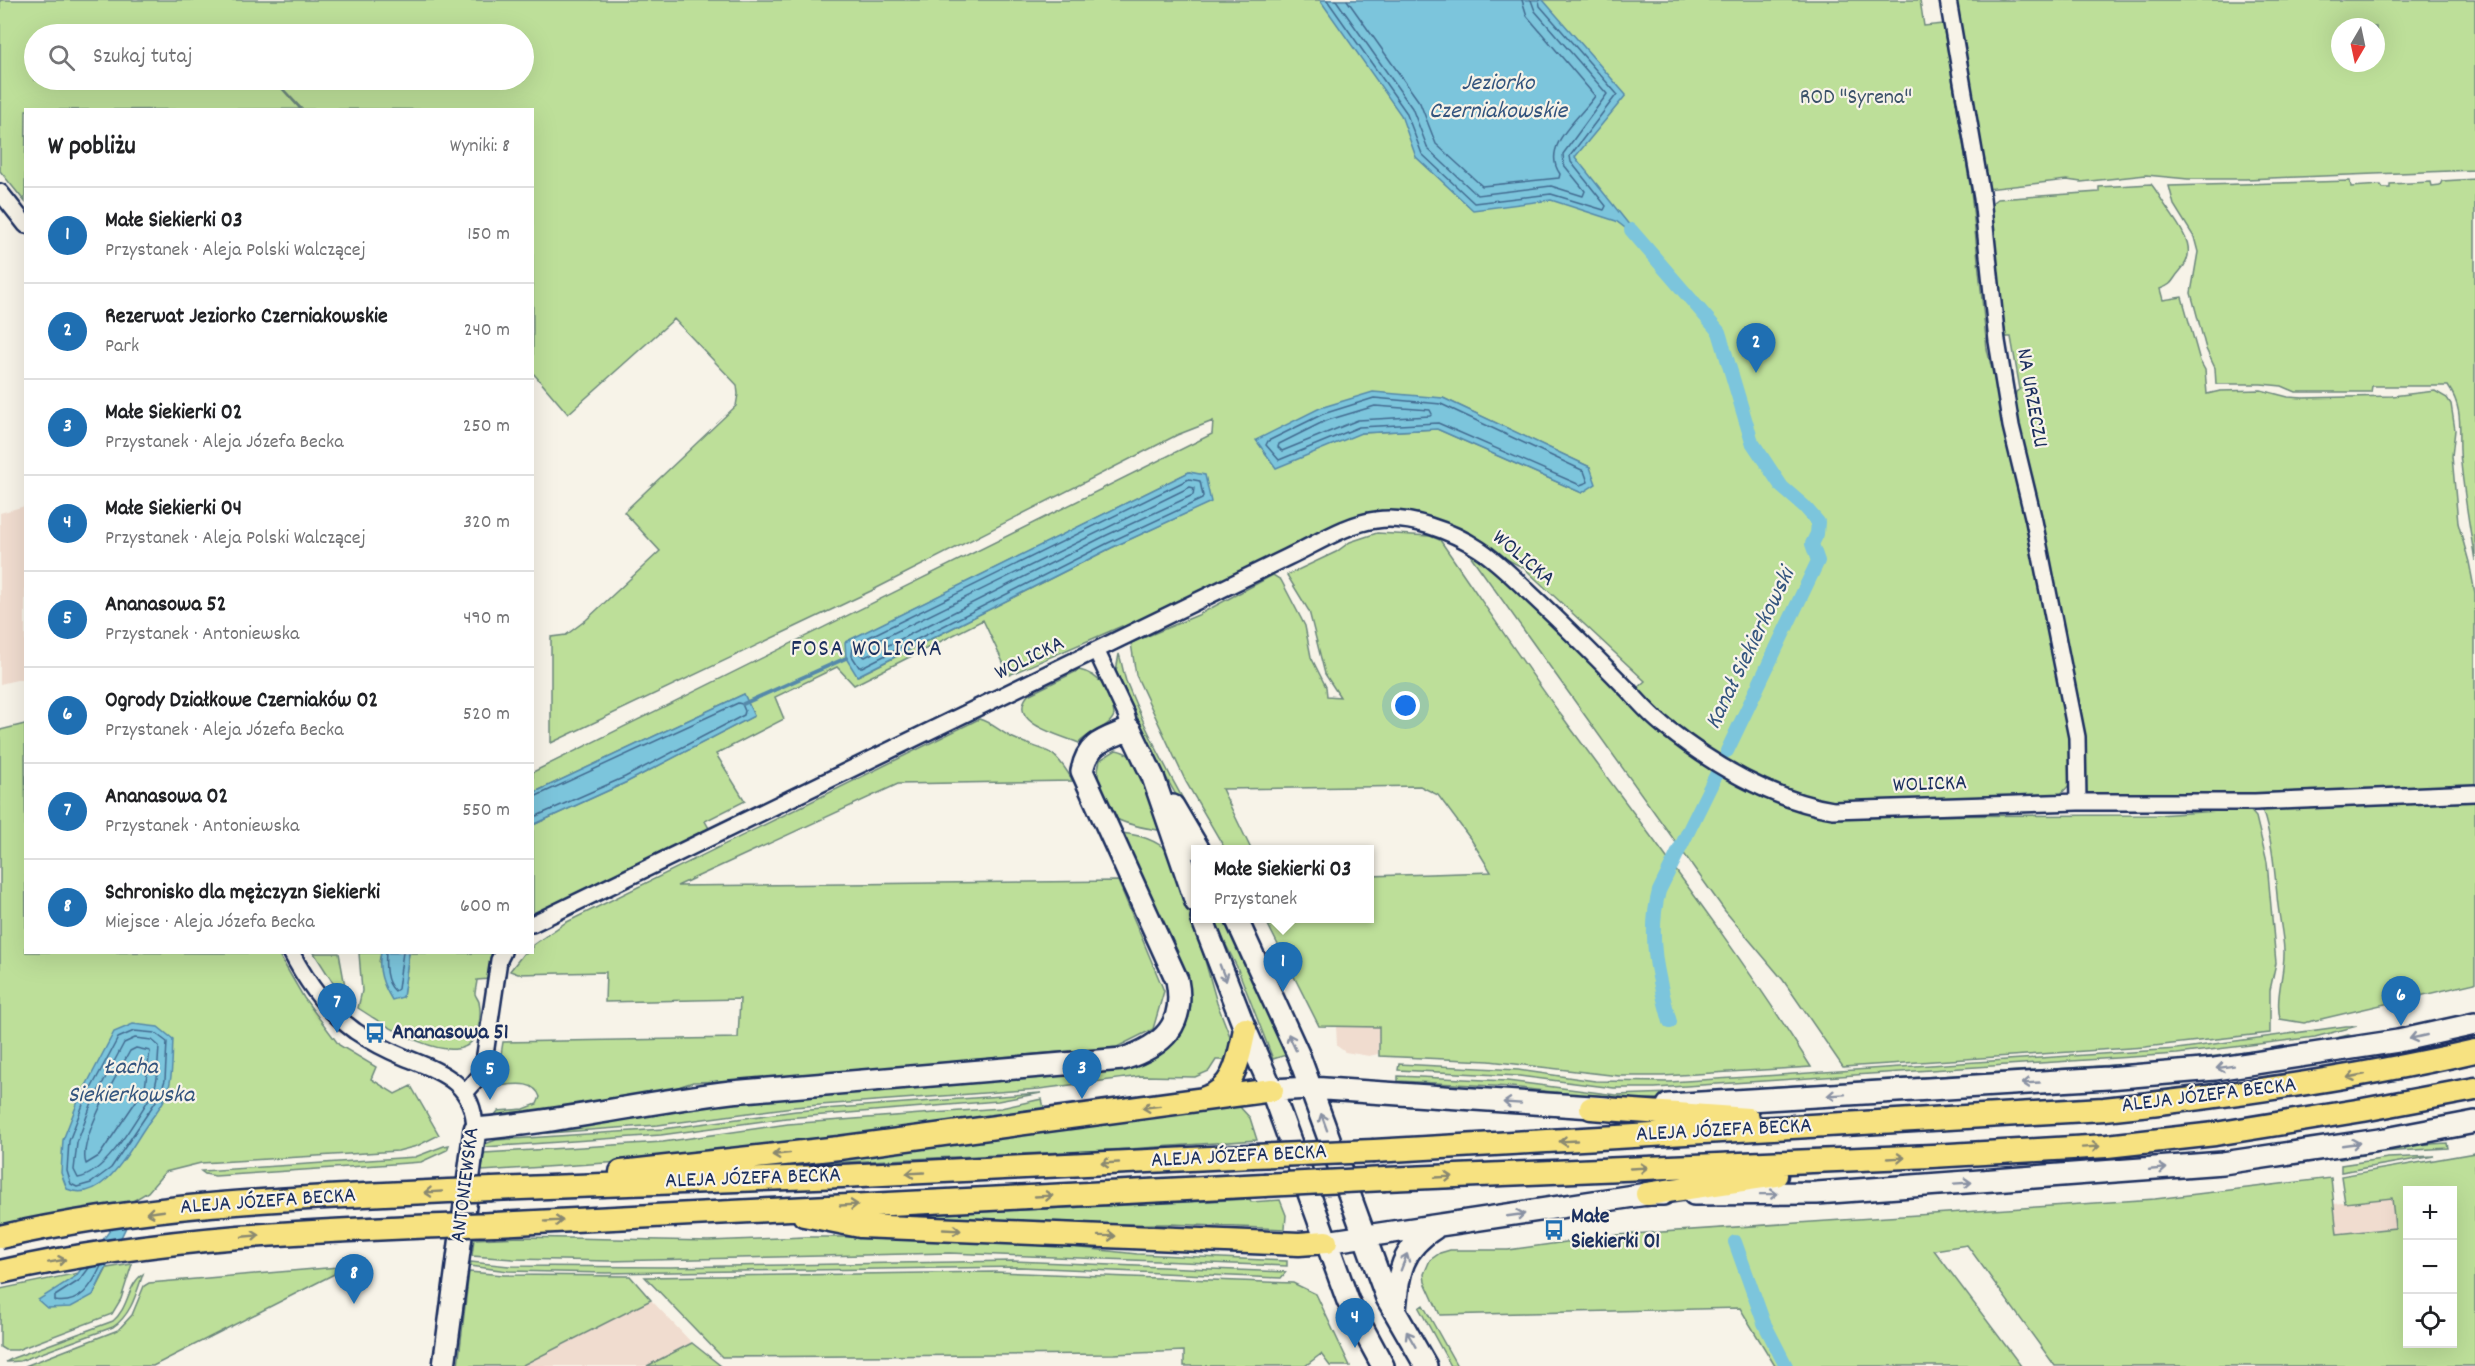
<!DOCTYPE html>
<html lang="pl">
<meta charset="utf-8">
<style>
body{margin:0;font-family:Dekko,sans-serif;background:#f2f2f2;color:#202124}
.controls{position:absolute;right:18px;bottom:18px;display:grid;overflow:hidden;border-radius:0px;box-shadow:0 6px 24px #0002}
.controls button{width:54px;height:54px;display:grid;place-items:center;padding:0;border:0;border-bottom:2px solid #e0e0e0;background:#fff;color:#202124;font:30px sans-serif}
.compass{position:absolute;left:2331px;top:18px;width:54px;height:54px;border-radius:50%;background:#fff;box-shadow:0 6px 24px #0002;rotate:189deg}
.you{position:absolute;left:1406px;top:706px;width:21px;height:21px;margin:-15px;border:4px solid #fff;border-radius:50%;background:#1a73e8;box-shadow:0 0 0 9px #1a73e833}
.badge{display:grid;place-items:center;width:39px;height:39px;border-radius:50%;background:#1f6fb2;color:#fff;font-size:20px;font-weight:700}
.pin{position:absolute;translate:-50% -50px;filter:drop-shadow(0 2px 3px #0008)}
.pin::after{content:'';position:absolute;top:32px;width:21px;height:18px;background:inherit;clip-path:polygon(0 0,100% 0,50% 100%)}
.popup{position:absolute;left:1191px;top:845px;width:183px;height:78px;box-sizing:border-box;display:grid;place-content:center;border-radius:0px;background:#fff;filter:drop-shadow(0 2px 4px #0005);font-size:20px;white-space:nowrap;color:#757577}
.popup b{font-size:22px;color:#202124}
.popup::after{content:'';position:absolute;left:50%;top:100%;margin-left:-12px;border:12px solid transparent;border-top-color:#fff}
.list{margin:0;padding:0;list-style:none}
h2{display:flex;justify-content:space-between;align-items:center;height:78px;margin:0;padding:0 24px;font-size:26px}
h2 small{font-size:20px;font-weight:400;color:#757577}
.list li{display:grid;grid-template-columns:39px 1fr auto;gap:18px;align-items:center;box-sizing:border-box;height:96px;padding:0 24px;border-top:2px solid #e0e0e0}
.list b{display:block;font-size:22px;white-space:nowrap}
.list p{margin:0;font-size:20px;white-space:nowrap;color:#757577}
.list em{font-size:20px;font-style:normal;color:#757577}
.icon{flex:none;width:33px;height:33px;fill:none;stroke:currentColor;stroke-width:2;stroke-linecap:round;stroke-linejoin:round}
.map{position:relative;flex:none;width:2475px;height:1366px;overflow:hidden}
.search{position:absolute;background:#fff;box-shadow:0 6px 24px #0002;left:24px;top:24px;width:510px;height:66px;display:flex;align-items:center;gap:15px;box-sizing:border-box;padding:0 21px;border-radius:33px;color:#757577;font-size:22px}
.panel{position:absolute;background:#fff;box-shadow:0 6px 24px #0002;left:24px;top:108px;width:510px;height:846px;border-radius:0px}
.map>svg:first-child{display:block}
.built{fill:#f0dccf}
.green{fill:#bddf99;stroke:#6c877c;stroke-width:1.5;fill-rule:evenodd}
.water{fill:#7cc5dc;stroke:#5589aa;stroke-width:1.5}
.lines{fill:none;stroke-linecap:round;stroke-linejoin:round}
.shore{stroke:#426b90;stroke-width:1.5}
.stream{stroke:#5589aa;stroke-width:4}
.canal{stroke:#7cc5dc;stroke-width:14}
.street-casing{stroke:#1b2f5e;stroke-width:20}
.secondary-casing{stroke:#1b2f5e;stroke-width:26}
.primary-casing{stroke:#1b2f5e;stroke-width:27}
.street{stroke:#f7f3e8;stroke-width:15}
.secondary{stroke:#f7f3e8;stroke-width:21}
.primary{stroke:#f7e281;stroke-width:22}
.primary-bridge-casing{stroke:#1b2f5e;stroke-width:27;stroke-linecap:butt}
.primary-bridge{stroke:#f7e281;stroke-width:22}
.oneway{stroke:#8991a3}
.oneway2{stroke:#898870}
.labels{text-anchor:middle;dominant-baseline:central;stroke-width:4.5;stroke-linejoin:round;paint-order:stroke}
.park-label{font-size:22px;fill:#3b526a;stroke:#f7f3e8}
.street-label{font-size:22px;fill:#1b2f5e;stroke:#f7f3e8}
.poi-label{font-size:22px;font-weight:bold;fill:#1b2f5e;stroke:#f7f3e8;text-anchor:start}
.water-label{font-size:24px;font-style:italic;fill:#33547e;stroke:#f7f3e8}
.neighbourhood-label{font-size:24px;letter-spacing:1.5px;fill:#1b2f5e;stroke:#f7f3e8}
</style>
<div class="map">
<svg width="2475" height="1366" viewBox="0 0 2475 1366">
<rect width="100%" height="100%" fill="#f7f3e8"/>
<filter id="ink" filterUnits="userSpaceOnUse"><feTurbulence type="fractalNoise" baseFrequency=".0167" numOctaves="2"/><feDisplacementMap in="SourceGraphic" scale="12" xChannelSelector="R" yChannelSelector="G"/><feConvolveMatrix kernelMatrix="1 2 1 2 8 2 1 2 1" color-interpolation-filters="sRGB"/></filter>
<g filter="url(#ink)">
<path class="built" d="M25 506V678L0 684V513Z
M1336 1026 1379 1027 1378 1054 1369 1056 1345 1052 1337 1046Z
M2392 1197 2395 1228 2337 1234 2334 1204Z
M651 1300 692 1343 647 1366H521Z"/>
<path class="green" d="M0 0H1920L1924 26 1943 24 1971 191 1987 349 2027 518 2068 717 2072 755V782L2059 796 1815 803 1715 757 1674 726 1635 690 1645 681 1524 568 1418 513 1397 514 1381 510 1363 515 1125 630 1122 626 1009 675 983 620 854 685 837 667 775 697 784 719 716 754 745 801 705 821 711 832 533 918V825L627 782 754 716 744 694 533 793V772L1212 434 1213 421 1177 435 871 591 551 743V637L566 635 586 620 660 551 624 512 736 406 738 394 737 385 674 319 568 414 533 373 532 110 302 109 275 80H524V34H34V80H274L300 109 26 110 25 202 0 171ZM1443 398 1590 467 1582 493 1437 429 1361 433ZM1189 472 1205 476 1210 502 1111 548 858 676 846 642Z
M1955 0H2475V170L2246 179H2188L2146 175 2081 182 2067 180 1987 189ZM2340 27H2376V63H2340Z
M2475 179V561C2470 528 2464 495 2461 463 2457 434 2466 412 2448 386H2372L2371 392H2296L2282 386 2261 384H2216L2215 368 2206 349 2191 293 2198 252 2194 237 2174 205 2169 186 2350 181 2351 187 2381 185 2383 188H2390V184L2431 182 2432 186 2440 185 2442 181Z
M2151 184C2158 192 2161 200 2167 208 2180 228 2200 249 2180 271 2171 281 2174 284 2160 289L2163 300 2182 297 2200 361 2205 370 2207 394 2220 391 2261 390 2288 397 2303 398 2392 396 2435 391 2447 398 2451 404 2455 430 2452 456 2458 523 2469 562 2475 593V786L2083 798 2015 400 2016 392 2020 389 2011 337H2006L1999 285H1996L1989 205 1997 199 2099 192V187Z
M1377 533 1430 536 1440 540C1481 599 1521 661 1564 719 1648 834 1736 946 1811 1067L1663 1076H1619L1489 1061 1379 1056V1027L1319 1026 1265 919 1370 918V876L1491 872 1472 841 1438 795 1420 786 1222 789 1251 849H1225L1186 782 1136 675 1131 643 1198 615 1273 575 1281 580 1305 626 1311 657 1326 687 1327 696 1340 697 1325 674 1309 611 1287 575 1336 552 1350 542Z
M1465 548 1483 560 1713 767 1841 816 2157 815 2249 809 2256 817 2267 862 2276 963 2270 990V1033L2145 1047 1843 1067 1783 980 1725 911Z
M1119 654C1122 663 1123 672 1126 681 1149 739 1180 796 1212 849H1206L1161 768 1116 671Z
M1079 670C1100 674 1112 693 1114 715 1110 728 1088 732 1079 743 1060 735 1006 723 1028 695Z
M979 719C993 723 1000 732 1013 738 1047 754 1051 743 1073 781L898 784 677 886 1118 881 1164 991 1153 1029 1117 1047 1000 1057 834 1078 693 1082 666 1091 497 1121 494 1116 498 1111 524 1109 537 1104 540 1097C534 1079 512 1085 496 1086L503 1042 738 1038 740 999 605 1002 606 972 518 974 510 971 524 953 532 952 533 945 565 923Z
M25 724 26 952 278 953 304 998 339 1045 376 1067 371 1079 395 1094 411 1086 439 1135 417 1146 398 1151 201 1163 165 1172 148 1192 128 1204 0 1224V730Z
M1116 750C1148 755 1153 805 1162 831 1148 828 1128 826 1115 818 1099 807 1095 777 1100 760Z
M2475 799V983L2304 1023 2280 1019C2275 995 2285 974 2284 950 2283 932 2278 913 2277 895 2274 864 2272 839 2262 809Z
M1121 833C1143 835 1164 843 1177 861L1217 1003 1231 1039 1229 1060H1216L1209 1071 1195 1077 1141 1076 1039 1089 793 1107 658 1125 508 1136 682 1104 1122 1065 1183 1024Z
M1213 919H1229L1287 1052 1286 1055 1273 1059 1237 967Z
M314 953H339L345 986 337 989Z
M359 953H381L379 962 403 997 409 953H496L490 979 477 980C477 983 475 990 475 994 476 997 478 999 479 1002 481 1012 480 1024 476 1034 461 1075 379 1022 358 1008L362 991Z
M2346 1026H2357L2315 1037 2177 1054 1655 1088H1614L1519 1076 1398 1070 1399 1064 1518 1070 1595 1081 1670 1082 2177 1049Z
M2348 1035 2359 1038 2228 1061 1682 1098 1621 1100 1511 1087 1398 1081V1076L1507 1081 1616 1095 1672 1093 2177 1061 2316 1043Z
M1041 1093 998 1101 786 1118 661 1135 485 1147V1144L496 1140 663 1129 796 1111Z
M1042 1099 1044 1108 1022 1115 622 1162 482 1171 484 1153 663 1142 788 1124 1001 1108Z
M1239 1106 1250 1118 1257 1140 1129 1149 781 1165Z
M2447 1143 2448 1148 2381 1152 2340 1159V1154L2384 1147Z
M444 1146 449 1145 447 1150 421 1162 408 1163 215 1176 205 1174 201 1171 415 1157Z
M2475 1153V1366H2055L1967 1245 1934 1250 2021 1366H1775L1740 1308 1440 1315 1425 1282 1424 1274 1430 1260 1440 1253 1450 1250H1508L1617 1235 2155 1199 2331 1178 2337 1234 2395 1228 2392 1198 2345 1203 2341 1176ZM2408 1190H2452V1344H2408Z
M2434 1156 2341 1172V1165L2388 1158Z
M1250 1199 1251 1202 1280 1200 1286 1215 1285 1229 1170 1224 1034 1225 877 1217Z
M520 1237 708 1241 805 1237H876L1063 1246 1137 1254 1287 1261V1266L949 1253 609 1261 513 1259 472 1256 474 1239Z
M1013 1261 1286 1272 1281 1278 1020 1267 606 1273 508 1271 470 1266 471 1262 509 1266 670 1267Z
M132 1264 121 1299 112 1314 17 1350H5L0 1347V1289L78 1273 76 1276 93 1295 107 1268Z
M350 1266 153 1366H25L118 1330 132 1315 144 1286 149 1283Z
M469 1272 504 1275 630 1276 651 1300 521 1366H458Z
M995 1272 1293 1283 1316 1294 1350 1366H1330L1321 1354 1305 1366H1184V1351L1114 1354 722 1357 645 1277Z
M143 1274C136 1294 131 1315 113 1327L20 1361 6 1362 13 1358 113 1321C129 1308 127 1285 143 1274Z
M1423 1305 1457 1366H1451L1419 1308Z
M692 1343 721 1366H647Z"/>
<path class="water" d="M1320 0H1543L1626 95 1575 157 1642 241 1616 221 1551 200 1473 210 1416 157 1401 115Z
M1373 392 1443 398 1590 467 1596 484 1582 493 1437 429 1361 433 1276 468 1256 440 1320 408Z
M1189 472 1205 475 1211 502 1111 548 857 676 846 658 845 642Z
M744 694 754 716 627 782 533 825V793Z
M381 953H409L403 997 392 1000C383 985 377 970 381 953Z
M133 1024 158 1027 173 1039C172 1057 173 1077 167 1094 162 1107 151 1118 144 1129 128 1153 102 1204 67 1189L61 1173 63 1140 79 1099 114 1032Z
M128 1206 129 1221 93 1295 71 1307 47 1308 38 1300 76 1276Z"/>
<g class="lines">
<path class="shore" d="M1327 0 1406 112 1422 154 1474 203 1551 194 1604 210 1606 206 1571 162 1570 156 1617 94 1540 6 1539 0
M1336 0 1412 108 1428 149 1477 195 1551 186 1583 196 1585 191 1564 165 1563 154 1607 94 1535 11 1531 0
M1347 0 1420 103 1436 144 1482 186 1559 178 1560 174C1540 146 1580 118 1595 96L1527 16 1522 0
M1374 398 1441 404 1584 471 1588 482 1580 485 1438 423 1359 427 1279 460 1266 445 1268 441 1323 414Z
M1375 406 1430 410 1432 414 1430 416 1358 420 1282 451 1278 447 1279 444 1325 421Z
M1189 479 1200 481 1203 496 1202 499 1108 543 862 667H859L852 656 853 645Z
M1190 487 1194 488 1193 495 1105 536 865 657 860 654 861 649Z
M532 798 738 703 742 704 745 711 744 715 625 777 532 818
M386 952C385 966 385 982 395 991L398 989 403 952
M134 1031 155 1033 167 1042 165 1080 160 1095 111 1168 91 1183 77 1187 71 1184 67 1171 69 1141 84 1102 118 1038Z
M135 1038 152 1040 159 1046 157 1078 154 1091C138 1115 107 1174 78 1178L74 1170 77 1143 91 1105 124 1043Z
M136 1048 150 1051 145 1088 99 1156 86 1164C77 1141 118 1073 130 1051Z
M89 1268 80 1280 55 1296V1301C80 1305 92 1286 101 1266"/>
<path class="stream" d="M743 704 846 658"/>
<path class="canal" d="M1631 230 1719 332 1752 442 1782 487 1804 506 1818 522 1817 534 1812 544 1818 561 1727 751
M1670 1022C1658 978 1647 936 1659 891L1716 775
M1735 1242 1764 1323 1786 1366"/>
<g class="street-casing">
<path id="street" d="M1948 0 1982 198 1997 341 2011 426 2034 521 2077 737 2078 802
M0 192 26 225
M1097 652 1126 714 1130 729
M532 924 1288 557C1314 545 1348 523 1376 520 1409 515 1452 531 1479 549 1499 562 1517 581 1534 597 1566 627 1597 658 1628 690 1639 702 1650 715 1663 725 1711 764 1772 800 1833 810L2078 802H2255L2475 793
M291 952C307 983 327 1011 355 1031 370 1041 387 1050 404 1057 441 1072 474 1082 475 1129
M465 1093 480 1076 483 1068 499 960 503 952"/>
</g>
<g class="secondary-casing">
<path id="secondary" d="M1173 806 1199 850
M1202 918 1245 1029 1269 1083 1348 1301 1383 1366
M1236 918 1299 1056 1387 1298 1426 1366
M1272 1090 1310 1088 1607 1108
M1668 1105 2108 1078 2215 1069 2398 1041 2475 1024
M1694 1194 1817 1193 2223 1163 2386 1139 2475 1122
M1326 1242 1647 1194H1663
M1395 1311C1398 1273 1401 1249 1435 1228
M444 1366 475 1129C561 1122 645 1102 731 1092L1123 1059C1163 1046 1186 1025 1177 980L1082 771C1088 741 1105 740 1130 729L1153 777 1196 902"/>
</g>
<g class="primary-casing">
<path id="primary" d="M1205 1098C1236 1089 1239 1056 1245 1029
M1591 1108 1748 1119
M1374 1151 2104 1109C2230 1096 2352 1079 2475 1051
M621 1172 839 1148 1272 1090
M1385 1179 1932 1156 2107 1146 2215 1134 2363 1110 2475 1089
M492 1189 842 1176 1252 1156
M1647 1194 1776 1175
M804 1215 860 1226 1299 1244 1326 1242
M495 1224 1264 1185"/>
</g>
<use href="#street" class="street"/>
<use href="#secondary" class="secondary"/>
<use href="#primary" class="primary"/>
<g class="primary-bridge-casing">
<path id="primary-bridge" d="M1252 1156 1374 1151
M1264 1185 1385 1179
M0 1237C161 1200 328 1197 492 1189
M0 1272C163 1235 330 1230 495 1224"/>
</g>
<use href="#primary-bridge" class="primary-bridge"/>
</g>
<defs><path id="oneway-shaft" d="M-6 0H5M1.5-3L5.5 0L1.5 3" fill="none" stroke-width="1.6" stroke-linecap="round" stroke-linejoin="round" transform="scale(1.5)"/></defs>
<g class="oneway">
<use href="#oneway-shaft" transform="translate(1223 973) rotate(69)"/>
<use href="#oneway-shaft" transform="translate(2418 1037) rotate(167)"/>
<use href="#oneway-shaft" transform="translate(1292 1042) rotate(-115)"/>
<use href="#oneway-shaft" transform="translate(2225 1067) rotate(171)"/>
<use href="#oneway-shaft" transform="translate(2031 1083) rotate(177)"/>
<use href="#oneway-shaft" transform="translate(1836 1095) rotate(176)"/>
<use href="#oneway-shaft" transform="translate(1512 1103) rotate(-176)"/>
<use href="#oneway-shaft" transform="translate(1324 1122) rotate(-110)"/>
<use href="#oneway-shaft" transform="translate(2351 1144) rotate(-8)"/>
<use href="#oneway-shaft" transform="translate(2158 1169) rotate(-5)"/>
<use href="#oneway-shaft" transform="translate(1963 1183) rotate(-4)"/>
<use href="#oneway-shaft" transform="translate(1769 1194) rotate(-1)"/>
<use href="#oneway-shaft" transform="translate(1516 1215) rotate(-8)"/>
<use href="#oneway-shaft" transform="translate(1404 1262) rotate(-69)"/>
<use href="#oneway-shaft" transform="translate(1411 1339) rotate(-120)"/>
</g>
<g class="oneway2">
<use href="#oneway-shaft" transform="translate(2356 1076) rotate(169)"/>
<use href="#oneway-shaft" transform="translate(1151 1107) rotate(173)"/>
<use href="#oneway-shaft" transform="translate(1568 1141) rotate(177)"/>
<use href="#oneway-shaft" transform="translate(2091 1147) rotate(-4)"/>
<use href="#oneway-shaft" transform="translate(781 1154) rotate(174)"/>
<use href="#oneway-shaft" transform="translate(1896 1158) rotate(-3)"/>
<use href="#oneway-shaft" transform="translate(1110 1163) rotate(177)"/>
<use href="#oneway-shaft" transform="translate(1639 1168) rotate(-3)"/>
<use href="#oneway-shaft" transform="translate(915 1173) rotate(177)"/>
<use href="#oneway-shaft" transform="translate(1444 1177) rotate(-3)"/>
<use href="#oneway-shaft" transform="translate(433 1192) rotate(177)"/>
<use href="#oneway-shaft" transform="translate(1044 1196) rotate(-3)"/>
<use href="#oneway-shaft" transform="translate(849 1205) rotate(-3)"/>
<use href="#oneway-shaft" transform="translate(155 1212) rotate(172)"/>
<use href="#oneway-shaft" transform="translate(554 1221) rotate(-3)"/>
<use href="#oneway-shaft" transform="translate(952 1230) rotate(3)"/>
<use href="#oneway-shaft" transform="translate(251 1236) rotate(-5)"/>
<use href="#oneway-shaft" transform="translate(1107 1236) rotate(1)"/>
<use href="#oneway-shaft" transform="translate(57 1261) rotate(-10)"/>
</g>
</g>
<defs>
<g id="bus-bare" transform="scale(1.62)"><path d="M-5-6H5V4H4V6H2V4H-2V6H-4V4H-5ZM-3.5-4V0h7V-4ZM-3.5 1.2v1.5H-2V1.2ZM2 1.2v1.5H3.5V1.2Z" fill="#1f6fb2" stroke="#f7f3e8" stroke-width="2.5" paint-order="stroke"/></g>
</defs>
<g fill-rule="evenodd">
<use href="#bus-bare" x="375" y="1033"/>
<use href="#bus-bare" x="1554" y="1230"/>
</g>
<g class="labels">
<g class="park-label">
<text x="1856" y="98">ROD "Syrena"</text>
</g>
<g class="street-label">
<text transform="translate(2031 398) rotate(80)">NA URZECZU</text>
<text transform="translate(1523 559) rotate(40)">WOLICKA</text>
<text transform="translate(1030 659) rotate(-26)">WOLICKA</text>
<text transform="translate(1930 785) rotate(-2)">WOLICKA</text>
<text transform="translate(2209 1096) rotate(-7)">ALEJA JÓZEFA BECKA</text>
<text transform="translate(1724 1131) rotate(-3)">ALEJA JÓZEFA BECKA</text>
<text transform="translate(1239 1157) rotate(-3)">ALEJA JÓZEFA BECKA</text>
<text transform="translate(753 1179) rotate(-2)">ALEJA JÓZEFA BECKA</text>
<text transform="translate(466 1185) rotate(-83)">ANTONIEWSKA</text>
<text transform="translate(268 1202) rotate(-4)">ALEJA JÓZEFA BECKA</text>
</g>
<g class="poi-label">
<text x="392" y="1033">Ananasowa 51</text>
<text x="1571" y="1217">Małe<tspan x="1571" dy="25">Siekierki 01</tspan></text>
</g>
<g class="water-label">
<text x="1498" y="84">Jeziorko<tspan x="1498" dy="28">Czerniakowskie</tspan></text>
<text transform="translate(1751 649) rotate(-64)">Kanał Siekierkowski</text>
<text x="131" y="1068">Łacha<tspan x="131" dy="28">Siekierkowska</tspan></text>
</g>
<g class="neighbourhood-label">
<text x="867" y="650">FOSA WOLICKA</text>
</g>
</g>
</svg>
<div class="controls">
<button>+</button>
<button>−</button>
<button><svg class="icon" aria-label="locate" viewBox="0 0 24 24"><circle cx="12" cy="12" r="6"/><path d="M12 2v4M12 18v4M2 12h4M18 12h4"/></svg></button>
</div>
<svg class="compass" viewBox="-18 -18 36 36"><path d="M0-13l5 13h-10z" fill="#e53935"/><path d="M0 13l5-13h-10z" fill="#757577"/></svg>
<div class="you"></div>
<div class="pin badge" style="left:1283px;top:992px">1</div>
<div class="popup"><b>Małe Siekierki 03</b>Przystanek</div>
<div class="pin badge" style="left:1756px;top:373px">2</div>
<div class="pin badge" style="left:1082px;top:1099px">3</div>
<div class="pin badge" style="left:1355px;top:1348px">4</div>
<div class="pin badge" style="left:490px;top:1100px">5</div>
<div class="pin badge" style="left:2401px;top:1026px">6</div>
<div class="pin badge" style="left:337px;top:1033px">7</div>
<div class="pin badge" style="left:354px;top:1304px">8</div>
<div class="search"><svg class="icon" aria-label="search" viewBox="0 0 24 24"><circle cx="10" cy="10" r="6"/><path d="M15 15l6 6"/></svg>Szukaj tutaj</div>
<section class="panel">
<h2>W pobliżu<small>Wyniki: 8</small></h2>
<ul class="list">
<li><span class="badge">1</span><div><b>Małe Siekierki 03</b><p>Przystanek · Aleja Polski Walczącej</p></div><em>150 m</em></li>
<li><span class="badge">2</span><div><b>Rezerwat Jeziorko Czerniakowskie</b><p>Park</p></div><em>240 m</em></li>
<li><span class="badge">3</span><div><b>Małe Siekierki 02</b><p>Przystanek · Aleja Józefa Becka</p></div><em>250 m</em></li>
<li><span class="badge">4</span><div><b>Małe Siekierki 04</b><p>Przystanek · Aleja Polski Walczącej</p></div><em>320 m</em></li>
<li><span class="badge">5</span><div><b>Ananasowa 52</b><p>Przystanek · Antoniewska</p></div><em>490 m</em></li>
<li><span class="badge">6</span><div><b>Ogrody Działkowe Czerniaków 02</b><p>Przystanek · Aleja Józefa Becka</p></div><em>520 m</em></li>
<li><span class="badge">7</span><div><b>Ananasowa 02</b><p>Przystanek · Antoniewska</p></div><em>550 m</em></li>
<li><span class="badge">8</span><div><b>Schronisko dla mężczyzn Siekierki</b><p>Miejsce · Aleja Józefa Becka</p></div><em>600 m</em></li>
</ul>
</section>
</div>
